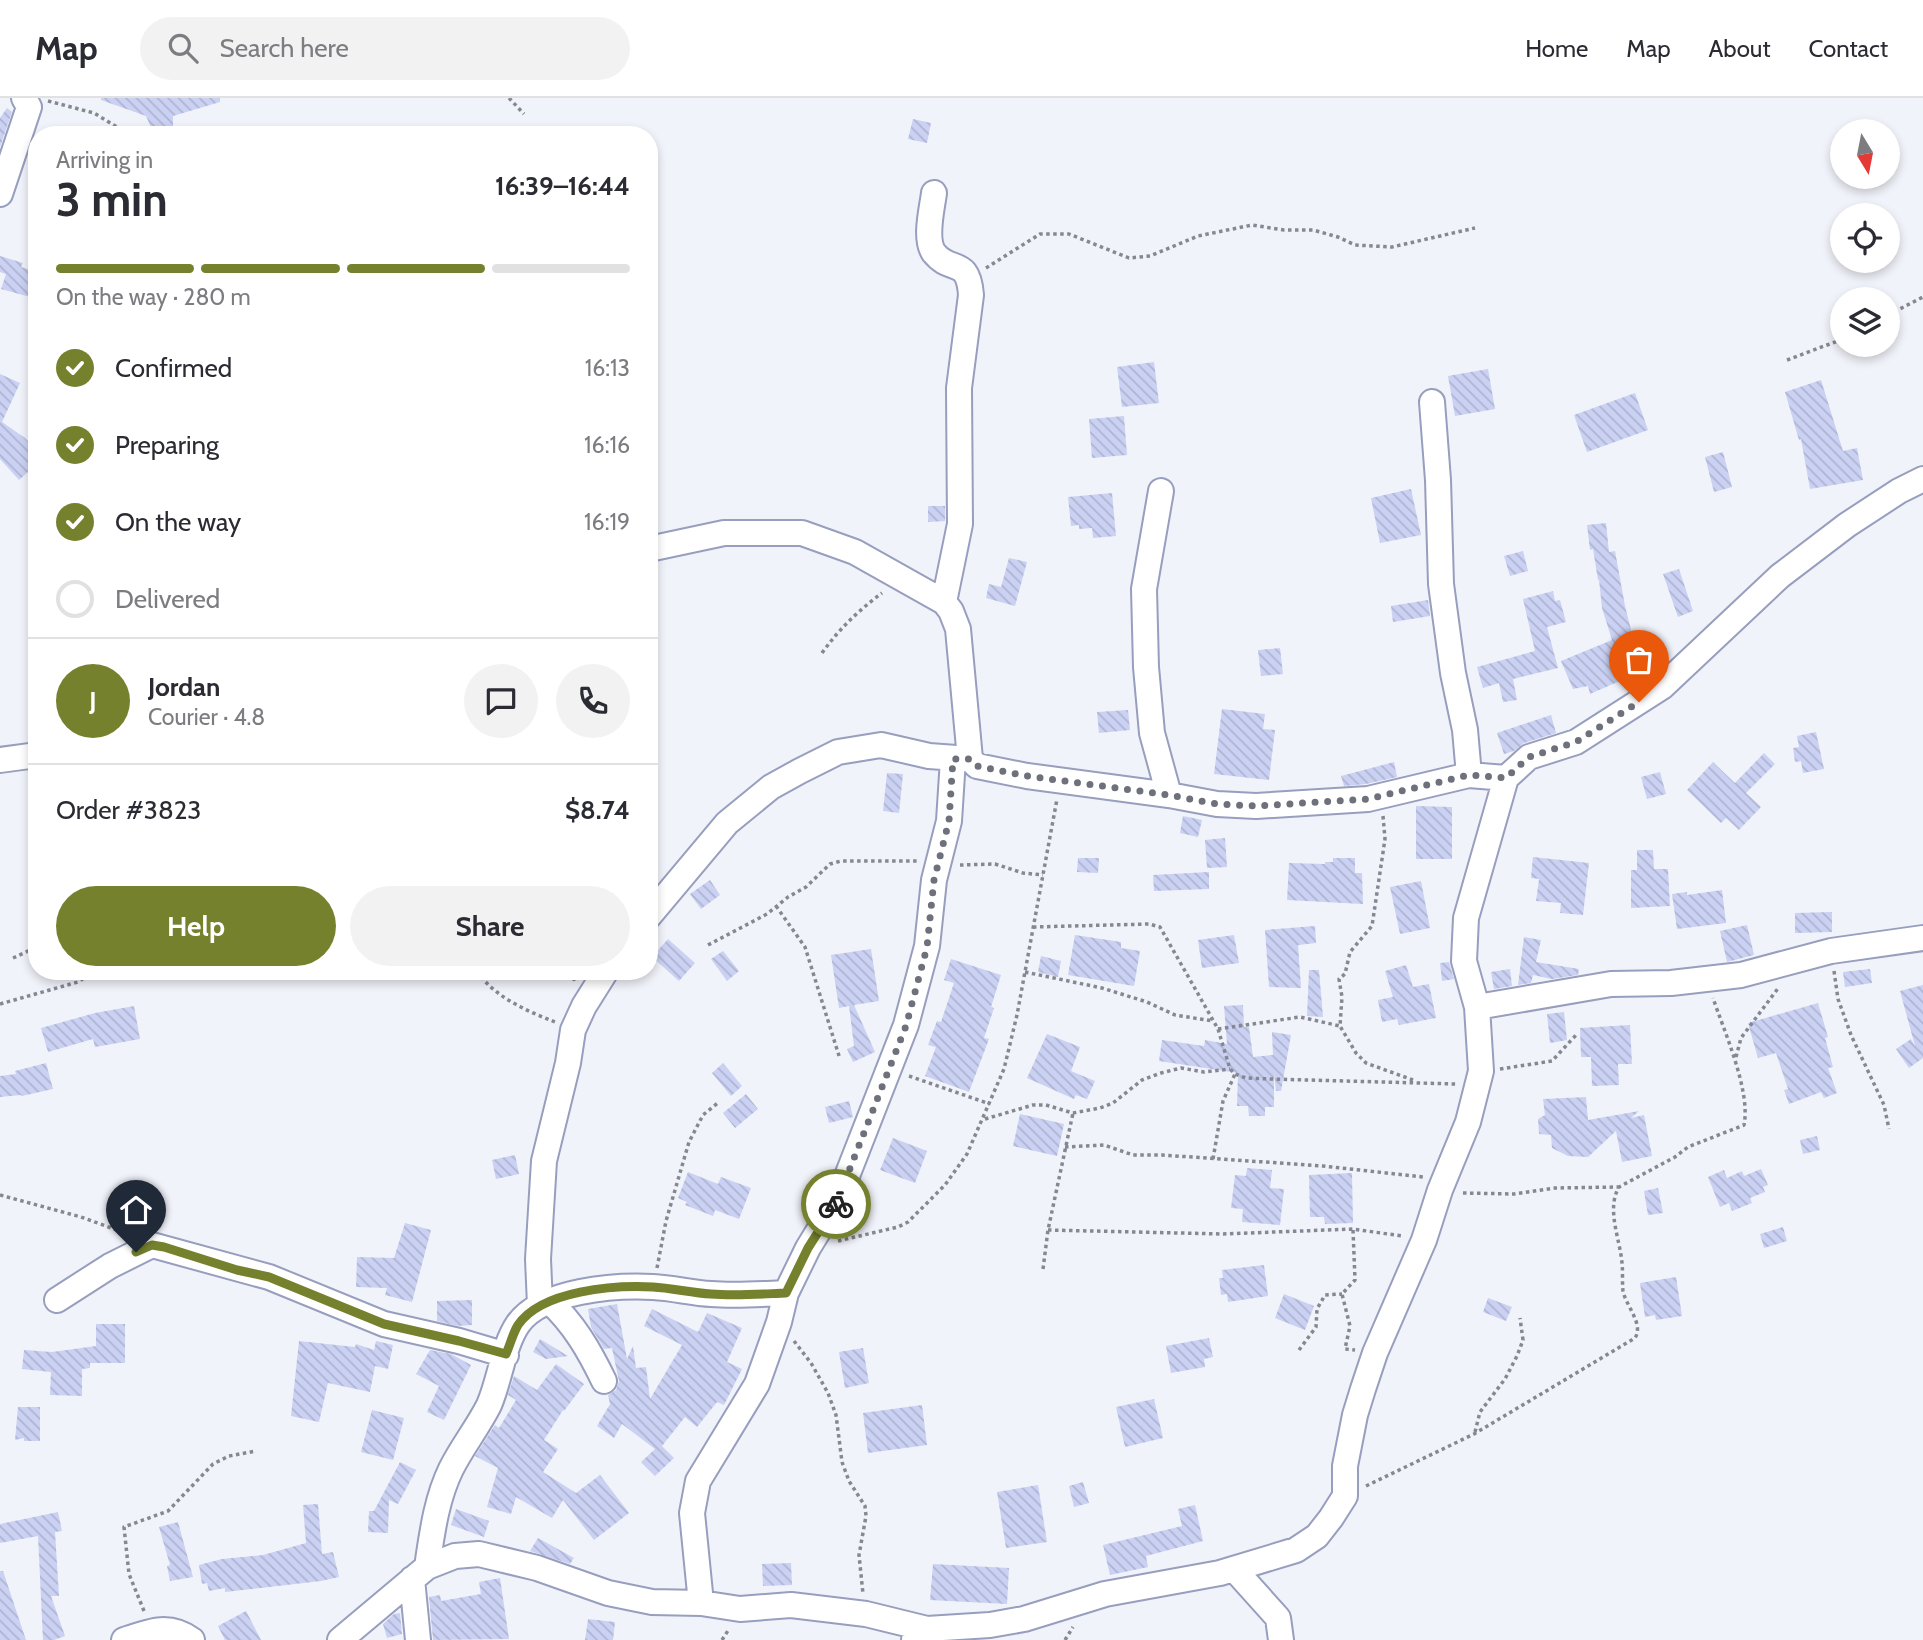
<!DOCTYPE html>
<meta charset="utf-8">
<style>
:root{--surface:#fff;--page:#f2f2f3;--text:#2b2b33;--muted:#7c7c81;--line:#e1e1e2;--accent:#75812d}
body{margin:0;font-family:Cabin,sans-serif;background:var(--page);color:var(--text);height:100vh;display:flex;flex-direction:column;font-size:26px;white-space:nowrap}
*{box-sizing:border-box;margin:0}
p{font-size:23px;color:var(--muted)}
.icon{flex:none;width:38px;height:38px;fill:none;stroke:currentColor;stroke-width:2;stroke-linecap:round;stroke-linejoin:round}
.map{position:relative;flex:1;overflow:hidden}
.panel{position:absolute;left:28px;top:28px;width:630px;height:854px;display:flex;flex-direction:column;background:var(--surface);border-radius:28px;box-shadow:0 4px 10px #0003}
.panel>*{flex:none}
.needle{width:46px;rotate:170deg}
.controls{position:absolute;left:1830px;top:21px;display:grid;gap:14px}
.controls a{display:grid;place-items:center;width:70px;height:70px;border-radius:50%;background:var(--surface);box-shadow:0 4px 10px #0003;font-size:35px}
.pin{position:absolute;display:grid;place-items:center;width:60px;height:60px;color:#fff;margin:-72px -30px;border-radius:50% 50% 50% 0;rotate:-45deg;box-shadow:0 0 7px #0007}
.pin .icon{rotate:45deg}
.courier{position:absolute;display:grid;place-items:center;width:70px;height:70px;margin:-35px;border:5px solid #75812d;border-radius:50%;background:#fff;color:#222;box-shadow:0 2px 9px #0007}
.overview em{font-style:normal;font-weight:700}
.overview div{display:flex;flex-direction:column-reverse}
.overview{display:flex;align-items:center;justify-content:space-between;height:119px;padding:0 28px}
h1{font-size:46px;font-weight:700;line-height:52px}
.bar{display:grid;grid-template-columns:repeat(4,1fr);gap:10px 7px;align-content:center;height:84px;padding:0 28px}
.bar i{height:9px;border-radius:5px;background:var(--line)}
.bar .active{background:var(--accent)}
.bar p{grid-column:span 4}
.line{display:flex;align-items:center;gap:18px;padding:0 28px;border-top:2px solid var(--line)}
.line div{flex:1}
.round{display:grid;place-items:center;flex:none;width:74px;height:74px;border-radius:37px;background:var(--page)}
ol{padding:0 28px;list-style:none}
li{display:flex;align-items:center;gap:21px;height:77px}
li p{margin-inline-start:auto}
li .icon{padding:7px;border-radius:50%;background:var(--accent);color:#fff;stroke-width:4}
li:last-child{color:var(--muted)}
li i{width:38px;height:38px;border:4px solid var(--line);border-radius:50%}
.cta{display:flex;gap:14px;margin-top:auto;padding:14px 28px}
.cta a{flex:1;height:80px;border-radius:42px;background:var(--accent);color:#fff;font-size:28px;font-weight:700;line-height:80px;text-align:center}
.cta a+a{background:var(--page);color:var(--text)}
header{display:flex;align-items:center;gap:42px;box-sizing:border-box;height:98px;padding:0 35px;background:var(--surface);border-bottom:2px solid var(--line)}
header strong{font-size:33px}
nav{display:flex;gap:38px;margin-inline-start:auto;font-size:24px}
.search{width:490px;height:63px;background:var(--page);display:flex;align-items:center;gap:18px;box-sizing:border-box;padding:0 24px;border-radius:38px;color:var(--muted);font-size:26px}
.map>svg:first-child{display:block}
.building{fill:url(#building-back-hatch)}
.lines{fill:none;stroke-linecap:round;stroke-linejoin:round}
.minor-casing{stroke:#979ebe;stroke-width:28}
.path{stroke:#858892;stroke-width:3.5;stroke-dasharray:3.5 3.5;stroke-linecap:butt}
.minor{stroke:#fff;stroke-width:24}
.done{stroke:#6e707b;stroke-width:7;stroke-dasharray:0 12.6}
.route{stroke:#75812d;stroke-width:9}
</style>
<header>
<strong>Map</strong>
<div class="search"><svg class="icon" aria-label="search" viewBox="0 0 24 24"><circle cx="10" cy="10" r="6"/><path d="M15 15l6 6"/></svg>Search here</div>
<nav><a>Home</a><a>Map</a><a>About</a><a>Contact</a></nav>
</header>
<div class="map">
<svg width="1923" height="1542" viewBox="0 0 1923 1542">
<defs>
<pattern id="building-back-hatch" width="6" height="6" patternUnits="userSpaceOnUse" patternTransform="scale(1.75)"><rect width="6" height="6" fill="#cad1f3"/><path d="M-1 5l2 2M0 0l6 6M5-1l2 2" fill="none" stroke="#aeb4d1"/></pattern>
</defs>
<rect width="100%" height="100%" fill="#f1f3fa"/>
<!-- building -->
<path class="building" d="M101,0H220V4L173,18V32L169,37H158L153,34L146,18L101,2Z
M7,10L12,14L0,49V20Z
M913,21L931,25L927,45L908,41Z
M0,158L23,165L21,169L37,174L30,199L1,191L6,176L0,174Z
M1154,264L1159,305L1122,309L1117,269Z
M1488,271L1495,311L1455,318L1448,278Z
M0,276L20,285L2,324L25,340L37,352V366L19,382L0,361Z
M1821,282L1843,353L1857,350L1863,382L1810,391L1801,341L1799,342L1785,294Z
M1635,295L1648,332L1587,354L1574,317Z
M1124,318L1127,357L1092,360L1089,321Z
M1723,354L1732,389L1714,394L1705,359Z
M1411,391L1421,437L1380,445L1371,400Z
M1112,395L1116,438L1093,440L1092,430L1079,431V427L1071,428L1068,399Z
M928,408H945V423L928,424Z
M1606,425L1609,454L1615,453L1625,508L1644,583L1625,591L1622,582L1590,596L1588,588L1573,591L1561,563L1612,542L1602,510L1599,482H1598L1593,451L1590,452L1587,427Z
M1523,453L1528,473L1510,478L1504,458Z
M1009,460L1027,464L1015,508L986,500L989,486L1001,489Z
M1679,471L1693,513L1678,519L1663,476Z
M1553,493L1555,503L1560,502L1566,524L1547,529L1558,570L1513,581L1517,602L1503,604L1499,585L1483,590L1477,569L1535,553L1523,501Z
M1428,502L1430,518L1393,524L1391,508Z
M1280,550L1283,576L1261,578L1258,552Z
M1222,611L1265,616L1263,631L1275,632L1269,682L1214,676Z
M1128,612L1130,632L1099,635L1097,614Z
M1551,617L1556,635L1524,645L1514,653L1504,656L1497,635Z
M1816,634L1824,671L1803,675L1801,663L1795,664L1793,650L1799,649L1797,638Z
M1764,655L1775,666L1746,695L1761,709L1739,732L1726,720L1721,725L1687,692L1713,664L1735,685Z
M1394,664L1397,679L1366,686L1344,688L1341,678Z
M1660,674L1666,696L1647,701L1641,679Z
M887,675L903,676L899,715L883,713Z
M1416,708L1452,709V761H1416Z
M1183,718L1202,722L1198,739L1180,735Z
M1225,740L1227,769L1207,770L1205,742Z
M1637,752H1653L1654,771H1668L1670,808L1631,810V772H1637Z
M1533,759L1589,765L1583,817L1560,815L1561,805L1536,803L1539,781L1531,780Z
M1078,760H1099L1098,775L1077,774Z
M1333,760H1355V775H1362L1363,806L1287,802L1289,765L1325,766V764H1333Z
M1209,774V791L1154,793L1153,777Z
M710,782L720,797L701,811L690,796Z
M1421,783L1430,830L1400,836L1390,789Z
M1722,792L1726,825L1677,831L1672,796L1687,794V797Z
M1832,814V834L1795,835V815Z
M1747,827L1754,857L1727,864L1720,833Z
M1315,828L1316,845L1298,847L1301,890L1269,889L1265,832Z
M1075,837L1121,844V850L1140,853L1134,888L1068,877Z
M1234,837L1239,865L1202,870L1198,842Z
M1524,839L1541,842L1536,864L1579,871L1578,877L1552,881L1533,877L1531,885L1518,887Z
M668,841L695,865L679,883L652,859Z
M871,851L879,903L854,907L875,954L853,964L847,951L854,948L849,908L839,910L831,857Z
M723,853L739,873L727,883L711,861Z
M1041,858L1061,863L1058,879L1038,874Z
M951,861L1001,877L991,909L994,910L984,940L989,941L969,994L925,978L936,949L928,947L937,923L941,924L954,885L944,882Z
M1449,864L1454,881L1442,883L1440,865Z
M1406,867L1413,889L1429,886L1436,920L1399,927L1397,921L1382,924L1378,902L1393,899L1385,873Z
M1510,871L1512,888L1494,891L1491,874Z
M1870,871L1872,885L1845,889L1843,874Z
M1309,872H1319L1323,919L1307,918Z
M1923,887V960L1909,970L1896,951L1911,941L1915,948L1900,893Z
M1818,905L1828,939L1825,940L1833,969L1828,970L1837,995L1824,1000L1821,994L1789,1006L1784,992L1788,991L1776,955L1758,960L1748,925Z
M1243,907L1244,929H1249L1253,959L1273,957L1272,934L1291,937L1281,993H1276L1274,975V1009H1265V1018H1249L1248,1008H1237L1238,975L1159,963L1162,942L1204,948L1205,942L1227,946L1224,908Z
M134,908L140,941L95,949L93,941L48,954L41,930L95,915Z
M1564,914L1567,942L1550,945L1547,916Z
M1630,927L1632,966H1618L1619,987L1592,988L1591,959H1581L1580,930Z
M1047,936L1080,949L1071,973L1095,983L1087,1001L1076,997L1074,1001L1027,980Z
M46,965L53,991L22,998L21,997L0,999V978L16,976L15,973Z
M723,965L742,988L731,998L712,975Z
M746,996L758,1011L735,1030L723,1015Z
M1586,999L1588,1022L1639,1013L1631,1020L1644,1017L1652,1058L1622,1064L1616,1033L1588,1059L1568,1058L1552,1050L1551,1037L1539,1036L1538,1021L1545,1017L1543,1001Z
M849,1003L853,1019L829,1025L825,1009Z
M1020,1016L1064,1026L1057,1058L1013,1048Z
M1817,1038L1820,1052L1803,1056L1800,1042Z
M893,1040L927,1053L915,1085L880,1072Z
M515,1057L519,1076L496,1081L492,1062Z
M1247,1070L1272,1072L1270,1090L1284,1091L1280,1127L1242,1124L1243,1111L1231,1110L1235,1077L1246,1078Z
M1761,1071L1768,1087L1763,1089L1765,1094L1750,1100L1752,1105L1732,1113L1729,1105L1720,1109L1708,1079L1724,1072L1727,1080L1742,1073L1744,1078Z
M688,1074L718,1086L721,1079L751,1090L739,1121L715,1112L713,1118L685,1107L687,1104L678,1100Z
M1352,1075L1353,1125L1325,1126L1324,1119H1310L1309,1077Z
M1658,1090L1663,1115L1648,1117L1644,1093Z
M405,1125L431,1132L412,1204L385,1197L387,1190L356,1189L357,1159L394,1160Z
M1783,1129L1787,1143L1764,1150L1760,1136Z
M1264,1167L1268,1198L1228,1204L1227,1196L1221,1197L1219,1180H1223L1222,1172Z
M1676,1179L1682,1218L1656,1222L1655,1217L1645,1219L1640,1185Z
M1284,1196L1314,1208L1305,1232L1275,1220Z
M1488,1200L1512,1209L1506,1223L1483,1214Z
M472,1202V1227L458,1228L437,1223V1203Z
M617,1206L627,1261L633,1248L636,1270L646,1269L650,1301L682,1247L644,1228L652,1211L698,1234L707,1215L742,1230L727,1264L742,1271L724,1307L717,1304L697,1329L685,1319L662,1348L674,1360L655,1378L641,1364L655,1351L622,1326L614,1340L597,1328L610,1306L608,1297L616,1292L619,1283L612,1250L604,1251L591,1229L588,1211Z
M96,1226H125V1265H90V1270L82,1271V1298L50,1297L51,1274L22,1271L24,1252L52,1254L96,1248Z
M1209,1240L1213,1259L1204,1261L1205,1269L1171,1275L1166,1248Z
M540,1241L568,1258L546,1261L533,1254Z
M299,1243L355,1249L356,1246L374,1252L376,1243L393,1247L388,1271L375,1268L370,1294L328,1285L319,1324L291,1318Z
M863,1250L869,1285L845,1290L839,1254Z
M430,1252L451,1256L471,1267L444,1322L427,1314L439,1288L416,1276Z
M556,1266L584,1286L564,1313L563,1312L544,1342L558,1351L543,1374L576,1395L600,1377L629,1415L594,1442L563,1402L552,1420L516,1399L511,1416L487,1409L498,1370L475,1358L495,1327L499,1330L516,1302L508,1297L514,1278L537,1292Z
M1154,1301L1163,1340L1125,1349L1116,1309Z
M922,1307L927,1347L868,1355L863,1315Z
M18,1309H40V1343H24V1340L15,1342Z
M372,1312L404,1320L393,1362L361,1354Z
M400,1364L416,1372L398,1406L389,1402L388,1435L368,1434L369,1413H374Z
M1083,1384L1089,1405L1074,1409L1069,1388Z
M1038,1387L1047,1444L1006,1450L997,1394Z
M318,1406L322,1456L333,1454L339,1479L321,1483L225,1494V1490L209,1493L207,1485L202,1486L199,1467L222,1461L263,1457L306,1445L303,1407Z
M1195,1407L1203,1443L1146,1458L1148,1469L1110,1477L1103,1447L1182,1428L1178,1411Z
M456,1411L489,1423L484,1439L451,1427Z
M58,1414L62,1433L55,1434L59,1498H51L65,1538L54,1542H43L38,1438L0,1445V1426Z
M178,1424L193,1479L170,1483L167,1468L170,1467L159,1429Z
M538,1440L574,1460L570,1466L530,1453Z
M791,1465L792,1487L763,1488L762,1466Z
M933,1466L1009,1470L1007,1506L930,1502Z
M0,1473H3L26,1542H0Z
M500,1480L509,1541L433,1542L429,1499L440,1497L441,1503L481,1496L479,1484Z
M246,1513L261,1542H225L218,1528Z
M400,1515L402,1536L387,1540L383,1526L394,1516Z
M588,1521L615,1524L613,1542H585Z"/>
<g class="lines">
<defs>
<path id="minor" d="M934,95C932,111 924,141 934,155C951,176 968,158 971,197L959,290L960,426L944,504
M0,96L29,9L24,0
M1432,304L1438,382L1441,486L1453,575L1465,632L1469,677
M1161,393L1144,491L1146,569L1152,635L1169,697
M649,451L724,435H802L855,454L944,504L951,513L958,531L970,661L977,668L1027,678L1169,697L1217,706L1256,708L1368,701L1469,677L1506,680
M0,662L37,657
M649,818L727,725L771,689L800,673L838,654L881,647L929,658L970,661
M1477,909L1611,886L1671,885L1741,877L1831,853L1923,840
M57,1202L110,1168L152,1147L269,1179L384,1226L459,1243L506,1257
M549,1203C574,1226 589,1252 604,1283
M540,1207L538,1161L544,1063L568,965L573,932L584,908L606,873
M427,1469C432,1436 436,1402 451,1371C462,1349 478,1329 489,1307C500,1282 503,1248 518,1226C542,1192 615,1187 653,1189C673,1190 692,1195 711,1196C736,1198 762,1196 786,1195
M1234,1471L1278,1520L1281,1542
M412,1481L418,1542
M701,1505L692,1415L698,1383L757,1286L779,1224L786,1195L808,1150L838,1101L906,927L927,848L934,782L949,723L953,661
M124,1542C150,1533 169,1525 192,1542
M340,1542L427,1469L455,1458L479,1456L537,1470L608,1495L652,1504L701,1505L740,1511L791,1507L866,1516L927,1531
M914,1542L927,1531L990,1527L1024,1521L1105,1496L1220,1475L1296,1452L1317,1438L1331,1420L1345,1398V1368L1355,1317L1363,1291L1375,1255L1424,1142L1440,1092L1468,1024L1481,973L1477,909L1464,863L1466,820L1506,680L1529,659L1576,644L1662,589L1780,478L1847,427L1899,393L1923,381"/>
</defs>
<!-- minor casing -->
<use href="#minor" class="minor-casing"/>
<!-- path -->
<path class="path" d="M509,0L524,16
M48,3L94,15L130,37
M986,170L1040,136H1069L1129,160L1150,158L1198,138L1252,127L1284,132H1313L1338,139L1355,147L1392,149L1475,130
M1888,217L1923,199
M1787,262L1843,241
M822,555C839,531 859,512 882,495
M1383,718L1385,741L1372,828L1350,854L1345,876L1339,881L1342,899L1340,928L1356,955L1366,965L1413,982
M960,767L995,766L1023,775L1043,777
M776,808L805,849L840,961
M1033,829L1149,826L1160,829L1218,931L1230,971L1235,976L1246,980L1271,981L1456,986
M708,847L767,816L788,799L806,789L830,766L841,763H918
M13,860L37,849
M477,873C494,899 527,913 555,924
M571,873L575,884
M1834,873L1838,901L1851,937L1884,1007L1889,1031
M1025,874L1102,890L1147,904L1175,917L1213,923
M0,906L78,884L95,873
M1218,931L1300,919L1340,928
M1736,959L1741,940L1779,889
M1500,971L1552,963L1577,936
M909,978L990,1006
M985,1021L1033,1007H1046L1073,1015L1100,1010L1113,1005L1142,982L1161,975L1181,970L1204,974L1230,971
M1065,1049L1104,1047L1133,1057H1162L1323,1068L1423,1079
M1213,1061L1223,1003L1235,976
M1463,1095L1514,1096L1555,1090L1619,1089
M0,1097L81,1119L128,1136
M1048,1132L1223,1136L1353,1131L1402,1138
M1353,1132L1355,1182L1342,1196L1350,1228L1345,1251L1355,1252
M838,1143L898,1129L908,1124L945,1087L967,1056L1004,971L1017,917L1057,701
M657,1170L666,1123L689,1044L703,1017L719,1004
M1043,1171L1048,1132L1073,1015
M794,1243L811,1265L828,1295L836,1317L842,1364L849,1383L865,1408L866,1418L859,1457L863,1496
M1299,1252L1316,1229L1317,1211L1325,1197L1342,1196
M1475,1334L1480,1314L1505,1281L1517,1258L1523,1242L1520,1220
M1366,1388L1474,1336L1635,1240C1644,1226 1626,1208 1623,1193C1622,1184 1623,1174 1622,1165C1620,1141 1606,1111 1619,1089L1675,1059L1688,1049L1744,1027C1751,993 1724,933 1713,900
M144,1513L129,1476L124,1429L168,1413L213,1366L229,1358L256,1353
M722,1542L729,1531
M1065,1542L1073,1529"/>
<!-- minor -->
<use href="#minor" class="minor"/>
</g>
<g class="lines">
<!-- done -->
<path class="done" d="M836,1106L906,928L927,849L934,782L949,723L953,661H970L977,668L1027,678L1169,697L1217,706L1256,708L1368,701L1469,677L1506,680L1529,659L1576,644L1639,604"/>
<!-- route -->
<path class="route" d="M136,1154L152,1147L164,1149L237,1172L269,1179L384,1226L459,1243L506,1256C510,1247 513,1235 518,1227C542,1192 615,1187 653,1189C672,1190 692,1195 711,1196C736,1198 762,1196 786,1195L808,1150L836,1106"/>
</g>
</svg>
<div class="controls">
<a><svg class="needle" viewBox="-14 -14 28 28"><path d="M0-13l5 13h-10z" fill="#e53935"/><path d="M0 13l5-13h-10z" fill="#7c7c81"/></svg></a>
<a><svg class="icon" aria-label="locate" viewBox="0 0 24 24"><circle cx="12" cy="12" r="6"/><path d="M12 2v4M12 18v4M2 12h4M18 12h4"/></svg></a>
<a><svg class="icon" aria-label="layers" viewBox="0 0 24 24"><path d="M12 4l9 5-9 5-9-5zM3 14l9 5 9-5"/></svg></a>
</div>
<div class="pin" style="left:1639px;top:604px;background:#ea580c"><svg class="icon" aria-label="bag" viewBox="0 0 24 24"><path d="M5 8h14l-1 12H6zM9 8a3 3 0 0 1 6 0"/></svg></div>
<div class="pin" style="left:136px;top:1154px;background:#1f2937"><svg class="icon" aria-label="home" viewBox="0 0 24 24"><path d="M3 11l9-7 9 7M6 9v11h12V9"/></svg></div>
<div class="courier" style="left:836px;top:1106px"><svg class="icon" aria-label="bike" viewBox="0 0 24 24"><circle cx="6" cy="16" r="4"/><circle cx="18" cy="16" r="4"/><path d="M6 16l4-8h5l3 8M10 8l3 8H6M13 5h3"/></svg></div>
<section class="panel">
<div class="overview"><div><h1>3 min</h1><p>Arriving in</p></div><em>16:39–16:44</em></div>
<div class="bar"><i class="active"></i><i class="active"></i><i class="active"></i><i></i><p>On the way · 280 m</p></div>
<ol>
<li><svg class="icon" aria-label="check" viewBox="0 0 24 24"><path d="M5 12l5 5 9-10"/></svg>Confirmed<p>16:13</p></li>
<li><svg class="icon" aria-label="check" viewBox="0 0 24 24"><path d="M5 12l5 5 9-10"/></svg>Preparing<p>16:16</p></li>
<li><svg class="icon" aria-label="check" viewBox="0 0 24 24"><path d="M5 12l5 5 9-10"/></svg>On the way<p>16:19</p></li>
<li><i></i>Delivered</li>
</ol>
<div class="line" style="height:126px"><b class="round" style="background:var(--accent);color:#fff">J</b><div><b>Jordan</b><p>Courier · 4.8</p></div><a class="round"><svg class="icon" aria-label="chat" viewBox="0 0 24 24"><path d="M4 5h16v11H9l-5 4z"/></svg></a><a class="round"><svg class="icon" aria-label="phone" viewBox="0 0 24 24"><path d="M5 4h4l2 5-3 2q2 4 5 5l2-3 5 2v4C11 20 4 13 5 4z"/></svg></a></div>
<div class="line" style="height:91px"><div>Order #3823</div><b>$8.74</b></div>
<div class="cta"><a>Help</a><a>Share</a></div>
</section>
</div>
